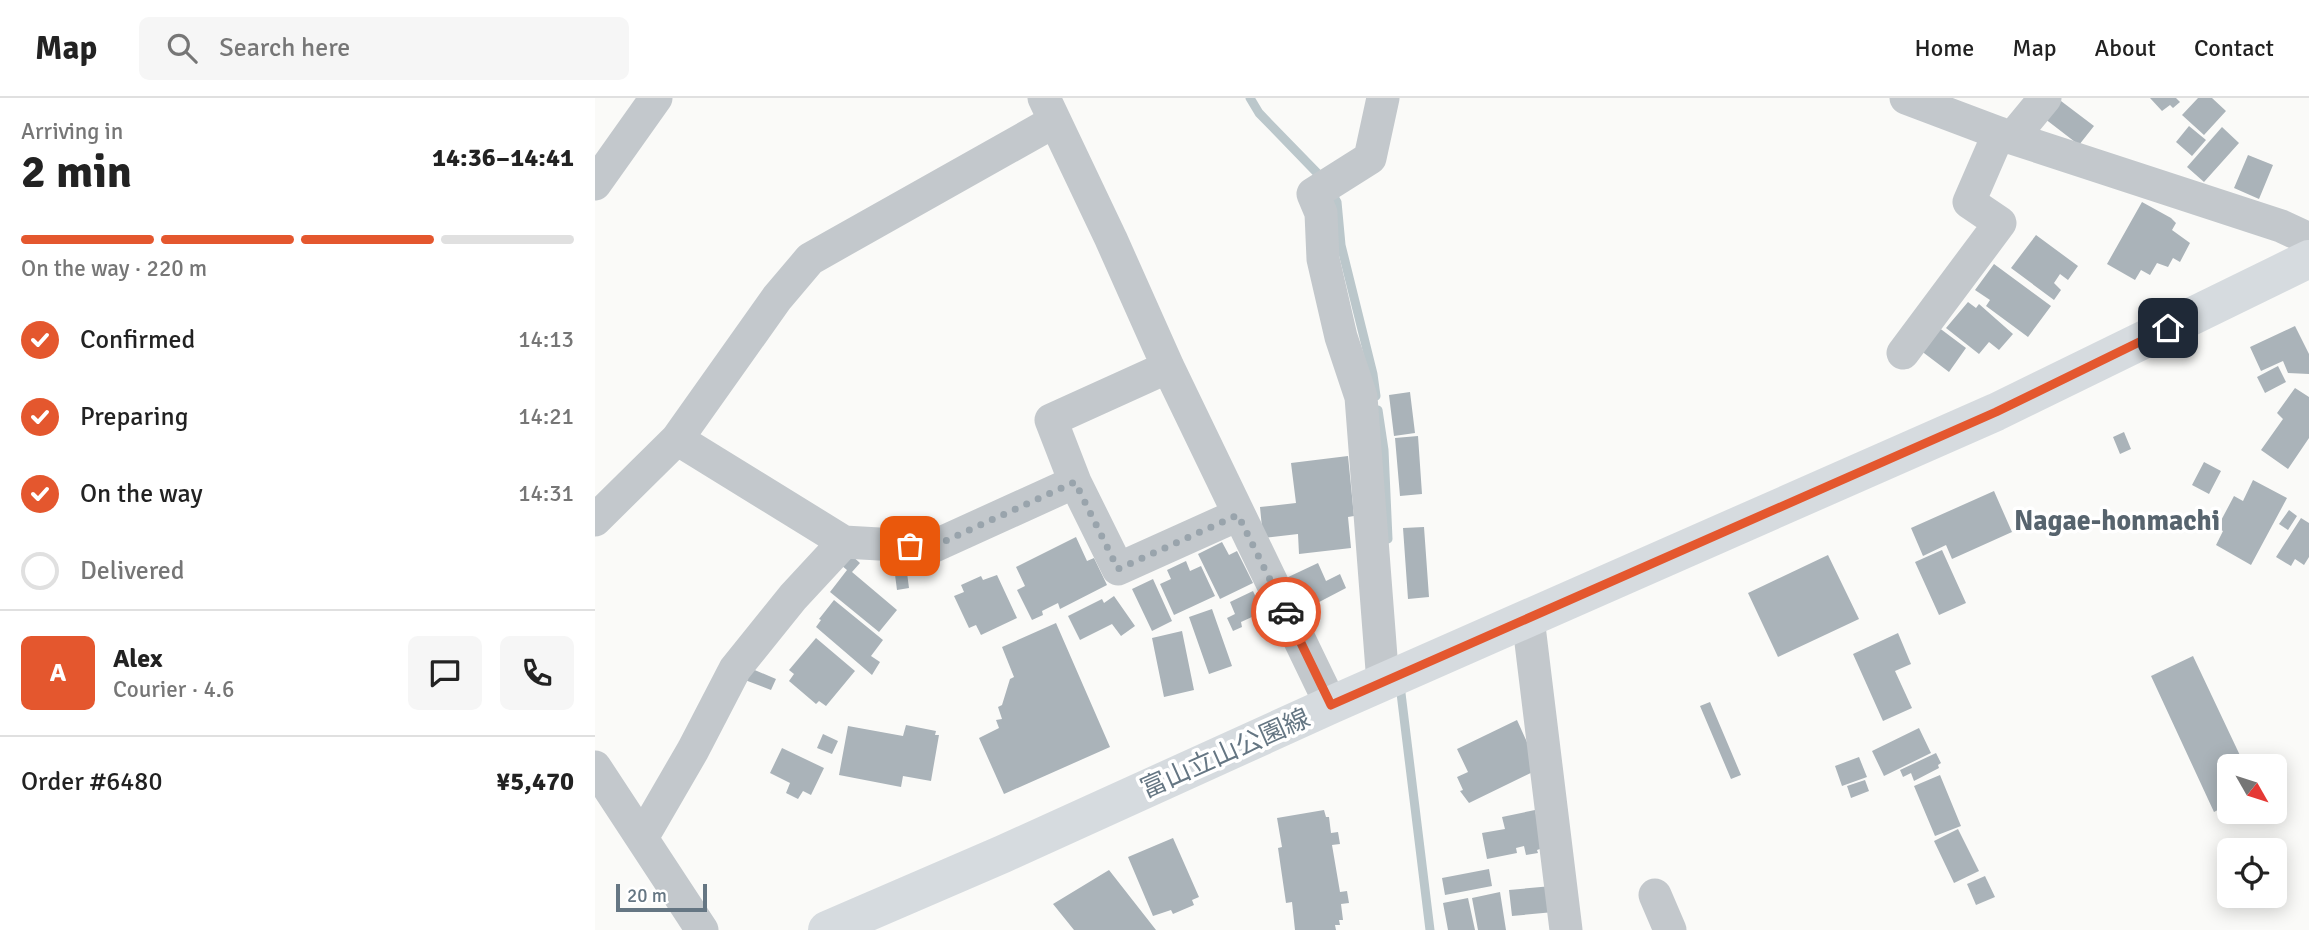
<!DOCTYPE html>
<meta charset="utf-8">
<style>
:root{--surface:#fff;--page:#f6f6f6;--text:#222;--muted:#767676;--line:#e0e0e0;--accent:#e4572e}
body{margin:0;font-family:Signika,"Noto Sans JP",sans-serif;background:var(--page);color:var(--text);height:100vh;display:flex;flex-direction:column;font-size:26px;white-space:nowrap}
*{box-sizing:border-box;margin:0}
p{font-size:23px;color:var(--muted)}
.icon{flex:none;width:38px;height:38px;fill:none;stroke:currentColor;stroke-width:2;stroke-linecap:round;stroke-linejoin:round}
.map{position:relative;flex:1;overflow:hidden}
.details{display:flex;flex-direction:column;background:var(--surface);width:595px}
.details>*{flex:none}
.needle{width:46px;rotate:129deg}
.fabs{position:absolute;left:1622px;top:656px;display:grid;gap:14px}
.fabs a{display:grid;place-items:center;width:70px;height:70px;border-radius:10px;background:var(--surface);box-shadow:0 4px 18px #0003;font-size:35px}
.scale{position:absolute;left:21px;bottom:18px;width:91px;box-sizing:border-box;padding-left:7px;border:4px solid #657683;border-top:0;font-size:19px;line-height:24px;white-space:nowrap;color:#657683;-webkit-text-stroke:5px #fff;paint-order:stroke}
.pin{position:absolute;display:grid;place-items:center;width:60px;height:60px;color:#fff;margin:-30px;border-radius:14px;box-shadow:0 4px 10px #0006}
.courier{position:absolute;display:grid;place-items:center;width:70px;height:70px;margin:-35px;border:5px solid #e4572e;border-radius:50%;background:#fff;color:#222;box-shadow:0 2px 9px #0007}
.overview em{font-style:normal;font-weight:700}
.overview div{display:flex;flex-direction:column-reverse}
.overview{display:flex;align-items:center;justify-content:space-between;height:119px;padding:0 21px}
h1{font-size:46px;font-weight:700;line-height:52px}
.bar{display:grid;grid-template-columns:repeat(4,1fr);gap:10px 7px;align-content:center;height:84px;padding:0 21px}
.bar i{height:9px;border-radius:5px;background:var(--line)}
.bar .current{background:var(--accent)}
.bar p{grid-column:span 4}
.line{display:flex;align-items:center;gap:18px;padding:0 21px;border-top:2px solid var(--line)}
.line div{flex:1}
.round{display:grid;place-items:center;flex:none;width:74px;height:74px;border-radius:10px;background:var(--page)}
ol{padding:0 21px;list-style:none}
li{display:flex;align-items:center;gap:21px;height:77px}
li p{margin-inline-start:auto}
li .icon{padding:7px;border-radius:50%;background:var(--accent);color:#fff;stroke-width:4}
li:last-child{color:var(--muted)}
li i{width:38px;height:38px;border:4px solid var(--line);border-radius:50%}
header{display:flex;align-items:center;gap:42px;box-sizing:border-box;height:98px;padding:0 35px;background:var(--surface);border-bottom:2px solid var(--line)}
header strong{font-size:33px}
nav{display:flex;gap:38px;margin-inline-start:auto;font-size:24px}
.search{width:490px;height:63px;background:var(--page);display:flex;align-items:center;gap:18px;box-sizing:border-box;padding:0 24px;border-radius:10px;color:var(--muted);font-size:26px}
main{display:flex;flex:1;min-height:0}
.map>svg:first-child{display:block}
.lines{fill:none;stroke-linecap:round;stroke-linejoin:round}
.stream{stroke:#bbc7cb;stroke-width:9}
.building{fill:#aab3b9}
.minor{stroke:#c3c8cc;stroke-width:33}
.major{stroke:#d6dbdf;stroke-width:38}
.done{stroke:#99a4ac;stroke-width:7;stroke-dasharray:0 12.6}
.route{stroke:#e4572e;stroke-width:9}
.labels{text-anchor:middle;stroke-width:7;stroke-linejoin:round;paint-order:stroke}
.street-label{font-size:26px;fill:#657683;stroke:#fff}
.neighbourhood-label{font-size:28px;font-weight:bold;fill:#57646e;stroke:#fff}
</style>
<header>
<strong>Map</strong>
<div class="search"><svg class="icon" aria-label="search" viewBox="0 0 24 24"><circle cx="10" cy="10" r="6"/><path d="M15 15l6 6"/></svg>Search here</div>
<nav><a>Home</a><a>Map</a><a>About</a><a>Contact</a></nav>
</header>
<main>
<section class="details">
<div class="overview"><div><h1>2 min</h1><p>Arriving in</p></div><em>14:36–14:41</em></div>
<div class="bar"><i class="current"></i><i class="current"></i><i class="current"></i><i></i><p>On the way · 220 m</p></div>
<ol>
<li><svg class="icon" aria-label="check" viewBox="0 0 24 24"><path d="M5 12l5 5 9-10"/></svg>Confirmed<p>14:13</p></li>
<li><svg class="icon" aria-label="check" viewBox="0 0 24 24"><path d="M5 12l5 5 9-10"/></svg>Preparing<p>14:21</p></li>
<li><svg class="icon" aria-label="check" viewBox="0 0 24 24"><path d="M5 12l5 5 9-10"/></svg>On the way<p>14:31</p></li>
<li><i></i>Delivered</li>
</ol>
<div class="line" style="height:126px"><b class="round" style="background:var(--accent);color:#fff">A</b><div><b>Alex</b><p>Courier · 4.6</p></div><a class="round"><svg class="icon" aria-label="chat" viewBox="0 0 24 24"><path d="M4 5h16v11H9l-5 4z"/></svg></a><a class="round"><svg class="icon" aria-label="phone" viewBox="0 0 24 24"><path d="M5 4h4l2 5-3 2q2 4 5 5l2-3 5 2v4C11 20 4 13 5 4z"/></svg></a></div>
<div class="line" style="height:91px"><div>Order #6480</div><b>¥5,470</b></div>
</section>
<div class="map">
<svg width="1714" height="832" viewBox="0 0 1714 832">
<rect width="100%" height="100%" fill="#fafaf8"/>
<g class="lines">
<!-- stream -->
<path class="stream" d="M655,0L664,15L729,82
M736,94L742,104L746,147L778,276L781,298
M783,312L789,352L793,441
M805,587L835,832"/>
</g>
<!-- building -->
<path class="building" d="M1462,0L1499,28L1484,47L1445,17Z
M1555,0H1581L1585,4L1578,10L1575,7L1567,13Z
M1603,0H1617L1631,13L1609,37L1587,17Z
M1594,28L1611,42L1597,58L1581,44Z
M1627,29L1644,45L1609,84L1592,69Z
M1653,57L1678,67L1664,101L1639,90Z
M1547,104L1576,120L1581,125L1577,132L1595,145L1585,164L1578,160L1573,169L1562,165L1555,177L1546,172L1540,182L1512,166Z
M1441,137L1483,168L1473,182L1465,176L1459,185L1466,192L1459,202L1416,170Z
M1399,166L1456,208L1433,239L1391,208L1395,202L1380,192Z
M1373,204L1381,210L1384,206L1418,236L1404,252L1394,244L1384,256L1351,230Z
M1700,228L1714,256V276L1693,275L1688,263L1666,273L1655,249Z
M1343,229L1371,250L1354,274L1325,252Z
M1683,268L1691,284L1670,295L1662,279Z
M1700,290L1714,299V340L1693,371L1666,352L1688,321L1682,315Z
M815,294L820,335L799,338L794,297Z
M1529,334L1536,351L1525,356L1518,339Z
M823,338L827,396L805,398L800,340Z
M753,358L759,418L753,419L756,450L704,456L703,436L668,440L665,409L701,405L696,365Z
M1609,364L1626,373L1614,396L1597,387Z
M1658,382L1692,400L1656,467L1621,447L1628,433L1622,430L1639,398L1648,403Z
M1399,393L1417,434L1357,461L1351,447L1328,458L1316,430Z
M1694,412L1702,418L1693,432L1684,426Z
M1706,420L1714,425V459L1709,467L1700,461L1696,468L1681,459Z
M829,429L834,499L813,501L808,430Z
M481,439L492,463L499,460L512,487L465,511L463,505L447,513L448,517L437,522L422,492L430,488L421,469Z
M627,444L634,457L642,453L658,485L625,501L603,456Z
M1347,452L1371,505L1344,517L1320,464Z
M255,456L265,465L257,474L302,512L284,534L235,494L252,472L246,467Z
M1233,457L1264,521L1183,559L1153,495Z
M591,463L595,473L606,468L620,498L579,517L565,486L576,481L572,472Z
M723,465L731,483L745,476L751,490L705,514L689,481Z
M311,467L314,490L302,492L299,469Z
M402,477L422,520L386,537L381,527L374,530L359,498L369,494L366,487L386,478L388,482Z
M558,481L577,523L557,533L537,491Z
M658,493L668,514L646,524L647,529L638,533L632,520L640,516L635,504Z
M519,498L540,528L526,538L517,526L485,542L473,518L507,501L509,505Z
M239,502L288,542L276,558L285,564L277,577L221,529L226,522L224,521Z
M617,511L637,568L614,576L594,519Z
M461,525L515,649L409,696L384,640L404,630L401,622L407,621L403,609L407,607L415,581L419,579L407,549Z
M587,533L599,592L569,599L557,540Z
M1303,535L1316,566L1300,573L1317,610L1288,623L1258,556Z
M221,540L260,573L231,608L224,603L221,606L194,583L199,576L194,572Z
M1598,558L1650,668H1634V706L1619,714L1556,578Z
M155,570L181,581L176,592L150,582Z
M1115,604L1146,677L1136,681L1105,608Z
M922,622L944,671L874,705L865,693L868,692L862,679L873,674L862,651Z
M311,627L341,633L340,637H344L336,683L308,678L306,689L244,677L253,628L308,638Z
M1324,630L1336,655L1289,678L1277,653Z
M228,636L243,643L237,656L222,650Z
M187,650L229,670L216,697L208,693L203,701L191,695L195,685L175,675Z
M1341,655L1346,665L1343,667L1344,670L1319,683L1316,675L1308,679L1305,672Z
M1264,659L1272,679L1247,688L1240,668Z
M1345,677L1366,728L1340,738L1319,688Z
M1270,682L1274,693L1256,700L1252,688Z
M729,712L731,719H734L736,735L743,734L745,746L737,747L745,794L752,793L754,805L746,806L748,822H744L745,827H740L741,832H700L697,804L691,805L683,750L687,749L682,720Z
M940,712L948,750L942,752L943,755L931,757L929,748L921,750L922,755L892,761L887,735L910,731L907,719Z
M1363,731L1384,773L1359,785L1339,743Z
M578,740L604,799L597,802L599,807L578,816L576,812L558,818L533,759Z
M894,771L897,788L850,797L847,780Z
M514,772L561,832H479L458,806Z
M1390,778L1400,799L1381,807L1372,786Z
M957,788L959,814L917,818L914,792Z
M905,794L911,832H883L877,800Z
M873,800L880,832H853L848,805Z"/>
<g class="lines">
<!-- minor -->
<path class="minor" d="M449,0L516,141L573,269L736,607
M1311,0L1417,40L1686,128L1714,141
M1417,40L1450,0
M0,86L61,0
M1308,255L1405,125L1374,104L1404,35
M82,341L249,444L337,449L480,384L523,471L643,417
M480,384L456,322L573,269
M0,422L82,341L182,200L215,161L460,23
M933,520L971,832
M788,585L766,299L746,239L728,161L726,115L718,96L775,60L788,0
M0,669L107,832
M47,740L98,652L140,571L198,499L249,444
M1060,797L1075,832"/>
<!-- major -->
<path class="major" d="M232,832L408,756L736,607L1401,314L1714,161"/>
</g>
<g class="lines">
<!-- done -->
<path class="done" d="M315,448L337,449L480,384L523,471L643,417L691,514"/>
<!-- route -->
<path class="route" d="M691,514L736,607L1401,314L1573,230"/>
</g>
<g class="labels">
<!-- street labels -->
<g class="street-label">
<text transform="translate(630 655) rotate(-24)" y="9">富山立山公園線</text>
</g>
<!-- neighbourhood labels -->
<g class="neighbourhood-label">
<text x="1522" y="432">Nagae-honmachi</text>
</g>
</g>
</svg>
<div class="fabs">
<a><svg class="needle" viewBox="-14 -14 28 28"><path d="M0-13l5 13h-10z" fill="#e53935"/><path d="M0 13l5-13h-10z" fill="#767676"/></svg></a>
<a><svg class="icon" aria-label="locate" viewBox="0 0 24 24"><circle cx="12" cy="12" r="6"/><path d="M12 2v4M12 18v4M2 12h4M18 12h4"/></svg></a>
</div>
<div class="scale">20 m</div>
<div class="pin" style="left:315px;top:448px;background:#ea580c"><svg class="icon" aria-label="bag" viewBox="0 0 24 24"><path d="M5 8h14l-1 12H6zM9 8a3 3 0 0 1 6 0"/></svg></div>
<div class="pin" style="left:1573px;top:230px;background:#1f2937"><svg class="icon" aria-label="home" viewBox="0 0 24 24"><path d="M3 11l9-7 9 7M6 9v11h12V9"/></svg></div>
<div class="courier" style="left:691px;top:514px"><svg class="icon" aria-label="car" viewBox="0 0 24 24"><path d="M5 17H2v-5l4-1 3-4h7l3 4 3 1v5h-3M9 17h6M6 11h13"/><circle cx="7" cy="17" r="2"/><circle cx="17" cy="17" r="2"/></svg></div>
</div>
</main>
